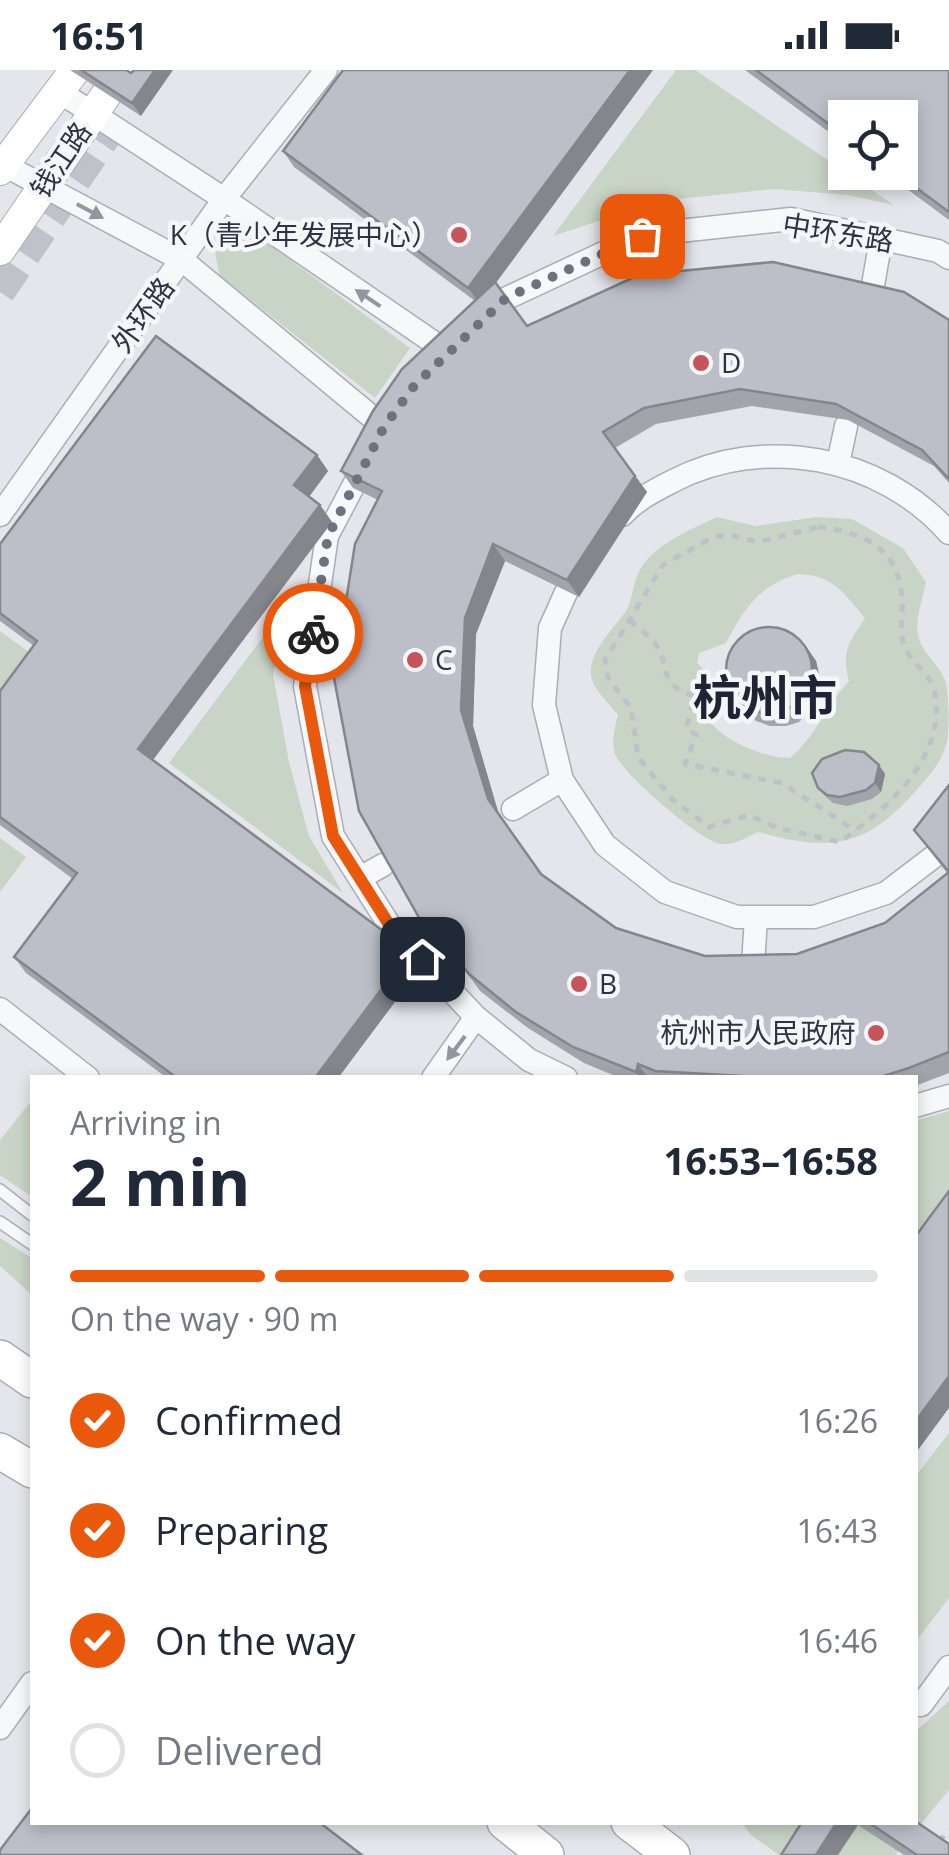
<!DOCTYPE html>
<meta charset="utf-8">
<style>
:root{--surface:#fff;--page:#f6f6f7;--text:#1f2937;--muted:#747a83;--line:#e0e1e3;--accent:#ea580c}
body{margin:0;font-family:"Open Sans","Noto Sans SC",sans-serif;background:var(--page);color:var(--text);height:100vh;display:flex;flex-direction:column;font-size:38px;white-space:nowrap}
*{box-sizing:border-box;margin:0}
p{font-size:32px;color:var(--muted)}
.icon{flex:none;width:55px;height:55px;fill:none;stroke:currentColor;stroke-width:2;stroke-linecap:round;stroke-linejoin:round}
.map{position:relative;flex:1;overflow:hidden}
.side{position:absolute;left:30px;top:1005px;width:888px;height:750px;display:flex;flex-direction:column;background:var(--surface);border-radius:0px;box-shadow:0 5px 15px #0003}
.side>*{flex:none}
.fabs{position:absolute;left:828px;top:30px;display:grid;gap:20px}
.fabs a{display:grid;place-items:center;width:90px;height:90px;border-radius:0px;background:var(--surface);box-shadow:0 5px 15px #0003;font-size:50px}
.pin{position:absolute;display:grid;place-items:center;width:85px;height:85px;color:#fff;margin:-42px;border-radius:20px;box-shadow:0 5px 15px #0006}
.courier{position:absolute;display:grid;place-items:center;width:100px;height:100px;margin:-50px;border:8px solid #ea580c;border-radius:50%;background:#fff;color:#222;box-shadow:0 2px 12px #0007}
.headline em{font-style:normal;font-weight:700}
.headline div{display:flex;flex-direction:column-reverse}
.headline{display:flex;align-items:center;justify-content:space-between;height:170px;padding:0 40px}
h1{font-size:65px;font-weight:700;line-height:75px}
.bar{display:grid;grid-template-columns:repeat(4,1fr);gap:15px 10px;align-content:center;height:120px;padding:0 40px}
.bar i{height:12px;border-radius:8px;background:var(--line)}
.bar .on{background:var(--accent)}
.bar p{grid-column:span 4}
ol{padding:0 40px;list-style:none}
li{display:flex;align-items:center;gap:30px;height:110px}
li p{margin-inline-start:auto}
li .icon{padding:10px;border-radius:50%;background:var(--accent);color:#fff;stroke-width:4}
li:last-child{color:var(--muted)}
li i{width:55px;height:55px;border:5px solid var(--line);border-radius:50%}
.status{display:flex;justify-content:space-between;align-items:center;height:70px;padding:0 50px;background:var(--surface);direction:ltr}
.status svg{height:28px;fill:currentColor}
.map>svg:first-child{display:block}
.green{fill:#c8d4c6;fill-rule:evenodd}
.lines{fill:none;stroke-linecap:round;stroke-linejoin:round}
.secondary-tunnel{stroke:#c0c2c9;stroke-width:30;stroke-dasharray:30 15;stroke-linecap:butt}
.service-casing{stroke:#aaadb5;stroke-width:14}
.minor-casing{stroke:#aaadb5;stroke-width:25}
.secondary-casing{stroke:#aaadb5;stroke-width:32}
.primary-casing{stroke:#a5aab6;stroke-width:38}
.path{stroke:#bec1c7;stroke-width:5;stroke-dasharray:8 8;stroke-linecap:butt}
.service{stroke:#f7f8fa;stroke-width:11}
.minor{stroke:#f7f8fa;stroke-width:22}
.secondary{stroke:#fff;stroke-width:30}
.primary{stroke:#fff;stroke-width:35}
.wall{fill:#a2a4ac}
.shaded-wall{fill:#84868c}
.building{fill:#bcbfc8;stroke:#84868c;stroke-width:2.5}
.oneway{fill:#92969e}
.done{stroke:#6d727e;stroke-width:10;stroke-dasharray:0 18}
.route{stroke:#ea580c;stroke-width:12}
.poi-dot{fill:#c5555a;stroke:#f4f6f8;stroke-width:4}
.labels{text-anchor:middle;stroke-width:9;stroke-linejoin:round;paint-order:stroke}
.street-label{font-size:28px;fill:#2d3343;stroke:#f4f6f8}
.poi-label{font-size:28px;fill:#2d3343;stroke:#f4f6f8;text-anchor:start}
.town-label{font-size:48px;font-weight:bold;fill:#1f2434;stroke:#f4f6f8}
</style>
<div class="status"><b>16:51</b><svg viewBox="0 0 49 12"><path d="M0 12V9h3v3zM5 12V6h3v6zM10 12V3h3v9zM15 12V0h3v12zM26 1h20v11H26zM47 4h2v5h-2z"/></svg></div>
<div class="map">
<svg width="949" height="1785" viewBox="0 0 949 1785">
<rect width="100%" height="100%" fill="#e5e6eb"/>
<!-- green -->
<path class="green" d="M676,0H695L894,135L848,125L773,119L659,131L553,166Z
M251,161L410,278L375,328L220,206L215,184L227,165Z
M717,447L755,456L817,447L852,449L903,478L926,512C923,528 915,549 918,564C921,583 939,594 945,610C949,623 949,650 948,664C946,686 934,700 920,716C868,777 833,783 758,762C745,768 735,775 721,774C701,772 621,702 615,684C611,671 615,657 618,645C611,636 600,625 594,615C581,588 613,560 626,541C633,531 632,512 641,498C655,474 692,459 717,447ZM798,504C834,505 843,523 865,548C849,573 841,581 849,611C826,636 816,666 790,688C766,688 721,671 709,649C704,641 709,632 712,624L704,619C709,606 707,601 697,593L699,583L726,573C745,538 758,516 798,504Z
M289,532L273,604L289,692L309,766L343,823L169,693Z
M0,561L33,585L0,631Z
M0,768L26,787L0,822Z
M32,1030V1127L0,1105V1070Z
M949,1041V1143L915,1188V1051Z
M0,1168L32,1188V1225L0,1196Z
M949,1363V1528L917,1570L915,1407Z
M949,1631V1720L895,1785H779L751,1765L742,1753L915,1752V1662Z"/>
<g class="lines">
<!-- secondary-tunnel -->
<path class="secondary-tunnel" d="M0,222L151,0"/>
<defs>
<path id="service" d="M0,1120L32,1145
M0,1152L32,1174"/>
<path id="minor" d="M60,22L224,129L449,283
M4,95L182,190L384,357
M872,221L881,169
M486,248L507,228L642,165L791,149L938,181L949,188
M367,390L327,466L305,616L333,766L390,856L476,947L529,990L566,1008
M838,394L846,356
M0,445L224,129L326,0
M622,445C637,429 654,421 673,411C764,364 881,386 949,463
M578,496L550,558L544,635L562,710L605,775L665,822L737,847H814L886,823L949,775
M513,739L562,710
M360,808L383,795
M753,896L756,847
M0,939L88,1008
M433,1008L476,947
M915,1036L949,1026
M915,1631L921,1635L949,1597
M0,1658L32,1613"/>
<path id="secondary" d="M0,100L75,0
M0,180L123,0"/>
<path id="primary" d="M0,1288L32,1310
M0,1381L32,1400
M505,1752L546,1785
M629,1752L672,1785"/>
</defs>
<!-- service casing -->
<use href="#service" class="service-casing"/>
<!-- minor casing -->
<use href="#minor" class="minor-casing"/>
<!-- secondary casing -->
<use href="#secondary" class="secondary-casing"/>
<!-- primary casing -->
<use href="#primary" class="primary-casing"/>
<!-- path -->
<path class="path" d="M818,457C864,462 899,478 902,529C903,541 900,555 902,567C905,591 928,599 934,619C949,687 888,737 840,772L778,758L749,745L709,757L673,730L638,687L631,638L608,608L605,590L663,495L715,466H734L758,472Z
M630,550C637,557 647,564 654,572C672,595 655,615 695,626L686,658L696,665L685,694L782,713L856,761
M939,1772L949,1759"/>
<!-- service -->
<use href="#service" class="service"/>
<!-- minor -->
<use href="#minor" class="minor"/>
<!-- secondary -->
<use href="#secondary" class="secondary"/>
<!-- primary -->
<use href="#primary" class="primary"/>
</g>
<!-- wall -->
<path class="wall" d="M70,0H126L141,46Z
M343,0H653L496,213L527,256L949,250V413L934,396L848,350L752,336L656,354L615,378L647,422L579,527L505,491L476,564L473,656L499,745L541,804L616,858L705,886L797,884L885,853L947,803L914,760L949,715V1003L915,1016V1008H620L584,993L528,958L480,921L464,899L438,876L426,860L378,430L353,418L341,401L475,231L294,97L283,81Z
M745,0H949V150L884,102H900L845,48V74Z
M317,385L328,401L309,427L320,435L332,452L153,690L410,881L421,897L338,1008H167L26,903L14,887L73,809L0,755V621L34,576L0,551V474Z
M807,578L816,591L822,618L818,632L799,652L786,656H770L756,651L727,616Z
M879,695L885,704L881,722L872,729L847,736L833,733L825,726L818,718Z
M802,1752H915L949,1785H904L858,1755Z"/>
<!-- shaded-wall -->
<path class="shaded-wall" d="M155,0H173L141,46L132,33Z
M630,0H653L480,234L468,218Z
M317,385L328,401L305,432L294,415Z
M635,406L647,422L579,527L567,510Z
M320,435L332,452L149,695L138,679Z
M493,474L505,491L476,564L473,656L499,745L488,729L461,640L465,548Z
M807,578L816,591L822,618L818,632L809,619Z
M879,695L885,704L881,722L875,713Z
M410,881L421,897L338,1008H315Z
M638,994L648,1008H640L636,1002Z
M949,1306V1338L915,1384V1352Z
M837,1752H856L858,1755L838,1785H816Z"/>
<!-- building -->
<path class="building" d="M81,0H126L131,3L134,0H155L132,33Z
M343,0H630L468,218L283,81Z
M756,0H949V142L895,102H900V48H845V66Z
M773,192L904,222L949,250V409L922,380L836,334L740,319L644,338L603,362L635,406L567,510L493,474L465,548L461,640L488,729L541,804L616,858L705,886L797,884L885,853L949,802L914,760L949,715V982L909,998L877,1008H777L655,1001L638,994L636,1002L573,977L516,942L469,904L452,883L426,860L359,741L334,608L355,474L382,421L341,401L373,341L402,299L495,212L527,256L639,205Z
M156,266L317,385L294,415L320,435L138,679L410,881L315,1008H177L14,887L77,803L0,747V621L37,571L0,543V474Z
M726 600a43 43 0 1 1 86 0a43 43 0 1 1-86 0Z
M845,680L864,682L879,695L875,713L866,720L840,727L827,725L818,718L812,703L822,689Z
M949,1121V1306L915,1352V1167Z
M32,1738V1752H319L362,1785H0V1780Z
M915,1751L949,1774V1785H917L868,1752H915Z
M802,1752H837L816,1785H781Z"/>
<!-- one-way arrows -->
<defs><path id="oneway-solid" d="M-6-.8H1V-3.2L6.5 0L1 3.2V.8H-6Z" transform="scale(2.5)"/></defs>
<g class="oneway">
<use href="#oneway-solid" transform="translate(90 141) rotate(28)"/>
<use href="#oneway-solid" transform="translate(368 228) rotate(-146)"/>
<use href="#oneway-solid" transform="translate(456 978) rotate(127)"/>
</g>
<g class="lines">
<!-- done -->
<path class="done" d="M313,563L328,466L384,357L414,316L506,228L642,166"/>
<!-- route -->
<path class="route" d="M313,563L305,616L333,766L390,856L422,889"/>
</g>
<!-- markers -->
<g class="poi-dot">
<circle cx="459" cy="165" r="10"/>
<circle cx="701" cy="293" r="10"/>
<circle cx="415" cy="590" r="10"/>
<circle cx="579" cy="914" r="10"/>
<circle cx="876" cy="963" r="10"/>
</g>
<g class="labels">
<!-- street labels -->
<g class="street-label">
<text transform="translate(61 90) rotate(-56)" y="10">钱江路</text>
<text transform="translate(838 163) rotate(9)" y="10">中环东路</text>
<text transform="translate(143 245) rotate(-54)" y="10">外环路</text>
</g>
<!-- poi labels -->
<g class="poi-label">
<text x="439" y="175" text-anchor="end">K（青少年发展中心）</text>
<text x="721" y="303">D</text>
<text x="435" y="600">C</text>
<text x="599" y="924">B</text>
<text x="856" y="973" text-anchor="end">杭州市人民政府</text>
</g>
<!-- town labels -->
<g class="town-label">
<text x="765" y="645">杭州市</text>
</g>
</g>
</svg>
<div class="fabs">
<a><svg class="icon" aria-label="locate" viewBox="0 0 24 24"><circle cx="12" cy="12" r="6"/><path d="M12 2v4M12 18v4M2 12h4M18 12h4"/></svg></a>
</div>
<div class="pin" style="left:642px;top:166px;background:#ea580c"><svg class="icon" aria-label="bag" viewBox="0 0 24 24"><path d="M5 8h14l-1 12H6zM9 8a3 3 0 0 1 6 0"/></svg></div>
<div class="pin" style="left:422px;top:889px;background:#1f2937"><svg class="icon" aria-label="home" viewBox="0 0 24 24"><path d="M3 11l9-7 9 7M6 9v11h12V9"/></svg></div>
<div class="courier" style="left:313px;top:563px"><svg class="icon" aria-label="bike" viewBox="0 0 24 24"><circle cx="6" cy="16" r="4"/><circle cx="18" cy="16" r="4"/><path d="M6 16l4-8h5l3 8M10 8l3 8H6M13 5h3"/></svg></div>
<section class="side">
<div class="headline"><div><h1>2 min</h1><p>Arriving in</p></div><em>16:53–16:58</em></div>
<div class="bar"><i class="on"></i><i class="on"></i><i class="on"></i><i></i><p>On the way · 90 m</p></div>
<ol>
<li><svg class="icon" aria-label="check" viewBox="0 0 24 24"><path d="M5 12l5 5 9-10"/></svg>Confirmed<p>16:26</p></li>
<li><svg class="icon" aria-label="check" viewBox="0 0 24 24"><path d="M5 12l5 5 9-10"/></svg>Preparing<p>16:43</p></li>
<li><svg class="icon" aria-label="check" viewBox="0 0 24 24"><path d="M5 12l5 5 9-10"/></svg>On the way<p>16:46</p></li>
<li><i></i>Delivered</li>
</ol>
</section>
</div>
